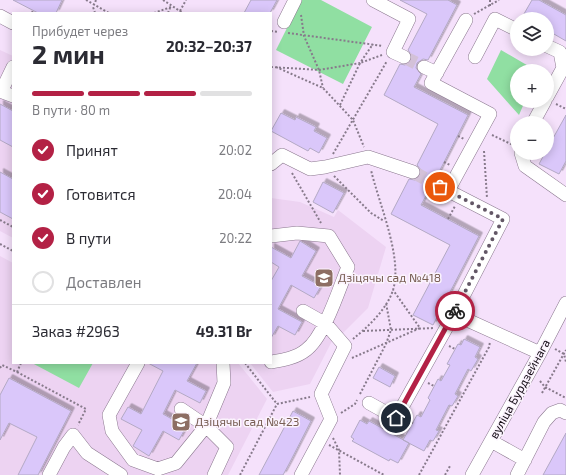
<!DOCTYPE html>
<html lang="ru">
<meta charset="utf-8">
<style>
:root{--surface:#fff;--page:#f7f7f7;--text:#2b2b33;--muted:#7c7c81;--line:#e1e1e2;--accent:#b32145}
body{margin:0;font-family:"Exo 2",sans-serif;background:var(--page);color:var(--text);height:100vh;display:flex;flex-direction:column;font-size:15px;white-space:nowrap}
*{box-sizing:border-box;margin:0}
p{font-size:13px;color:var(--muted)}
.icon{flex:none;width:22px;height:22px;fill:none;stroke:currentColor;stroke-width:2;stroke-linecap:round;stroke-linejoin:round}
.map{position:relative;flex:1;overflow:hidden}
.panel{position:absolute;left:12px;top:12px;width:260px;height:352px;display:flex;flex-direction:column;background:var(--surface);border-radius:0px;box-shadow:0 2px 10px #0003}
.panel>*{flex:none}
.tools{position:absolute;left:510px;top:12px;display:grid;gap:8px}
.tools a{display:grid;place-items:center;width:44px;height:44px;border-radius:50%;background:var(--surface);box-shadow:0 2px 10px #0003;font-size:20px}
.pin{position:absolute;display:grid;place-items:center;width:34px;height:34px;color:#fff;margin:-17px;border:2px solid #fff;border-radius:50%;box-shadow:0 1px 4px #0007}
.courier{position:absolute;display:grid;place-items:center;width:40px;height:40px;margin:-20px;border:3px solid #b32145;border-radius:50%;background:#fff;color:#222;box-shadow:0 1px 5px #0007}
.summary em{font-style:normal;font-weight:700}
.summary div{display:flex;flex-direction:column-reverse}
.summary{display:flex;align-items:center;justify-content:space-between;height:68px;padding:0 20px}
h1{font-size:26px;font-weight:700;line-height:30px}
.bar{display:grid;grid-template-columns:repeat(4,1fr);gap:6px 4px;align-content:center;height:48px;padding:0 20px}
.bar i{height:5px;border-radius:3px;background:var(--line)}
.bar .selected{background:var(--accent)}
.bar p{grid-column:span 4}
.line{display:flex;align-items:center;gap:10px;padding:0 20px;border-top:1px solid var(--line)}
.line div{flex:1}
ol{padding:0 20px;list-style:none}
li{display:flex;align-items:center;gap:12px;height:44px}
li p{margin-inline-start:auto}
li .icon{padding:4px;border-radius:50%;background:var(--accent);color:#fff;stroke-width:4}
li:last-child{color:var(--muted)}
li i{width:22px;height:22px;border:2px solid var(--line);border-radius:50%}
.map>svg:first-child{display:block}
.built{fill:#edd3f2}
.green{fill:#90dfa2}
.building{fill:#dac7fa;stroke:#b3a9c4;filter:url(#shadow)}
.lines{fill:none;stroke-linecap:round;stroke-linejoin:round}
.minor-tunnel{stroke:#d3c1d8;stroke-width:13;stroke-dasharray:13 6;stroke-linecap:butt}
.minor-casing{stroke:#8a778e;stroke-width:14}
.path{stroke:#877a8b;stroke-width:2;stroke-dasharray:2 2;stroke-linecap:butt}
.minor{stroke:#fff;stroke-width:13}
.done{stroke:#635766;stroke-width:4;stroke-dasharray:0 7.2}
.route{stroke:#b32145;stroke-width:5}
.labels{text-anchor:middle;stroke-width:3;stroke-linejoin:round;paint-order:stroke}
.education-label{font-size:12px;fill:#785e54;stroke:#fbf3fd;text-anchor:start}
.street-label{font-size:12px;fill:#140d15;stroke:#fbf3fd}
</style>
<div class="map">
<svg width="566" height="475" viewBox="0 0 566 475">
<defs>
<filter id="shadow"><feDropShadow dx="3.5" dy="-3.5" stdDeviation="0" flood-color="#0004"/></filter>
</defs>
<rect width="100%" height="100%" fill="#f5e1fb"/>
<!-- built -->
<path class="built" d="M0,50L13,56V238L0,231Z
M271,198L300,202L334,217L338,210L386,247L368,308L343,333L332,341L310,384L273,392L250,363H271Z
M0,256L13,263V363H238L267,399L228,475H0Z"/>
<!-- green -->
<path class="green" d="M301,0H321L372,27L343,84L276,50Z
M501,50L537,71H517V101H525L519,115L487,79Z
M32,363H93L79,388Z"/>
<!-- building -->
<path class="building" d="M13,0H62L56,13H38Z
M251,0H277L270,13H244Z
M400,0H448L457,5L428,60L423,59L417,63L416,68L421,74L414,87L468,115L437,176H429L425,183L429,190L421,205L479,236L433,325L413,315L450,245L391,214L409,179L415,180L420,175L421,170L417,165L438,124L384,95L400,64L405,65L411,61L412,56L408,50L427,14Z
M532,0H539L566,15V41L547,30V19H521Z
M0,104L13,111V147L0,140Z
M281,113L295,120L296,117L316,127L314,131L327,138L319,153L310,148L308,151L271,131Z
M566,115V161L559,174L539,164L545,153H547V149Z
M0,172L13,179V219L0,212Z
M323,182L344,193L333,213L313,202Z
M300,241L316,251L302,276L321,286L314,298L291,285L278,309L302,322L295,335L278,326L271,338V281L279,267L271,262V247L291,258Z
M464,339L480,347L475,357L478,359L471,371L468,369L455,394L458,396L452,406L449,405L436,430L439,431L433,441L430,440L424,451L403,440L417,415L421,417L430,400L428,398L438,379L441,381L450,365L447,364L458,344L461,345Z
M148,363H197L187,381L206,391L200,403L175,390L163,414L186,427L179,440L163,431L149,456L133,446L142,430L121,419L128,407L141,414L163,371Z
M379,367L395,376L390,387L373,378Z
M9,378L71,411L38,475H18L37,437L9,423L0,440V395Z
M293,411L311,421L289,464L283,475H259Z
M360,420L367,424L369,421L409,443L398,463L390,459L389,461L352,441L354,439L351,437Z
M566,433V475H543Z"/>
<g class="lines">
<!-- minor-tunnel -->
<path class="minor-tunnel" d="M404,57L424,67
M413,172L433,183"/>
<defs>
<path id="minor" d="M373,0L409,19L393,52L404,57
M0,16L13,23
M284,22L295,0
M547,46L560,52L563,68L547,97
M475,57L495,19L517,30
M424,67L437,73
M2,90L13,67
M0,91L13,96
M533,123L545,101
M521,153L525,166L566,195
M271,164L282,155L310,169L325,167L368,157L413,172
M448,191L490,114L431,83L466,20
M271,236L297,233L329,236L348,267C339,289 324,337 306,350C296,358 283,360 271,362
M454,314L540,353
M138,363L109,415L112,431L133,460L158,469L176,463L206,426L224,383L223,363
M369,403L396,418L454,314L503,219L433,183
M181,409L206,426L227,447L214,475
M491,441L525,460
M49,475L64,447L73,435L87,453L121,475
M301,475L331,419L321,394L345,346L326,324L303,311
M472,475L540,353L566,303
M517,475L544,422L552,413L560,410L566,413"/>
</defs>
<!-- minor casing -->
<use href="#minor" class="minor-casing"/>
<!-- path -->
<path class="path" d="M86,0L109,13
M163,0L183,13
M490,0V7
M180,11L186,0
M32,13L33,10
M95,13L93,7L96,0
M154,13L171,7
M168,13L170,8
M474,14L499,0
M301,15L304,36L319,70L323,88
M271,31L278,32
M288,33L383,46
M271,67L319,70L360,63L373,44
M276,67L323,88L353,120L364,147
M556,104L566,109
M340,105L360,63L382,55
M492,135L513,145
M458,136L464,139
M547,141L550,143
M484,151L487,198
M333,154L387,61
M444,162L450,165
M292,173L321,223
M334,176L371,213L384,221
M448,219L455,206
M0,220L13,227
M0,244L13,251
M363,331L434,328
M353,339C368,327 387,309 393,290C403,258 379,204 371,170
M449,346L455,349
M555,349L564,354L566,362
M352,358L420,328L393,290
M245,363L277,404
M0,368L2,365L17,372L21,363
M17,372L86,409L78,425
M540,381L545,387L566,398
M428,383L434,386
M542,393L566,350
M360,394L386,344L391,330L386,303
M341,413L355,404L357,400
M408,421L413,423
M383,429L385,425
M333,438L339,450L340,475
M329,445L384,475
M240,475L277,404L310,397
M419,475L489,347L490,342
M445,475L450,466"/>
<!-- minor -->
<use href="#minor" class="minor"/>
</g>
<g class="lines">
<!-- done -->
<path class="done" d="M440,187L503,219L455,311"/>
<!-- route -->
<path class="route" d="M396,418L455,311"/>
</g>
<!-- icons -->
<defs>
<symbol id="school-square" viewBox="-11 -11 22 22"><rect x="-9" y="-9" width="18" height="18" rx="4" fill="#8d6e63" stroke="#fbf3fd"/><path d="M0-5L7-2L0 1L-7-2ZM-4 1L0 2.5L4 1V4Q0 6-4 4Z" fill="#fff"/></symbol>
</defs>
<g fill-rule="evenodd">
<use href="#school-square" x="313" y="267" width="22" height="22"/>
<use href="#school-square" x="170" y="411" width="22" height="22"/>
</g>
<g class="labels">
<!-- education labels -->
<g class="education-label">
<text x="338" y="282">Дзіцячы сад №418</text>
<text x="195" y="426">Дзіцячы сад №423</text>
</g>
<!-- street labels -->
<g class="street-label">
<text transform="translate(520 389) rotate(-61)" y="4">вуліца Бурдзейнага</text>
</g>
</g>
</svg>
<div class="tools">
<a><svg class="icon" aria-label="layers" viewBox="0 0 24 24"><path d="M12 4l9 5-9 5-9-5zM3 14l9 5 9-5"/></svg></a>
<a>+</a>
<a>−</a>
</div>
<div class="pin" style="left:440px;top:187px;background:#ea580c"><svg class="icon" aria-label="bag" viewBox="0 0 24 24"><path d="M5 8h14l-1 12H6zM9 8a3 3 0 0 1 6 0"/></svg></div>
<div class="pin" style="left:396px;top:418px;background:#1f2937"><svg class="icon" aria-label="home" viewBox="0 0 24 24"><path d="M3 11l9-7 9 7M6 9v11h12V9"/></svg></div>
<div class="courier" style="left:455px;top:311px"><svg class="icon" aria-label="bike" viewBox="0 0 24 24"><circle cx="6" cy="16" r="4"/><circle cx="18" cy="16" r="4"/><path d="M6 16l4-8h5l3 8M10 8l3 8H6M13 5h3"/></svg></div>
<section class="panel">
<div class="summary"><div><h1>2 мин</h1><p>Прибудет через</p></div><em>20:32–20:37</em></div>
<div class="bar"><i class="selected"></i><i class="selected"></i><i class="selected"></i><i></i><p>В пути · 80 m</p></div>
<ol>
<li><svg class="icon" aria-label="check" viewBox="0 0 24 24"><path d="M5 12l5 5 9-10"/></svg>Принят<p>20:02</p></li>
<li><svg class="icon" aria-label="check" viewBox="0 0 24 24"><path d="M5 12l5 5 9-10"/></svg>Готовится<p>20:04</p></li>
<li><svg class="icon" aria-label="check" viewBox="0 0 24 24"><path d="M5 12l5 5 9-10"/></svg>В пути<p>20:22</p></li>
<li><i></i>Доставлен</li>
</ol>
<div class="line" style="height:52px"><div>Заказ #2963</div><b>49.31 Br</b></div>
</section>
</div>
